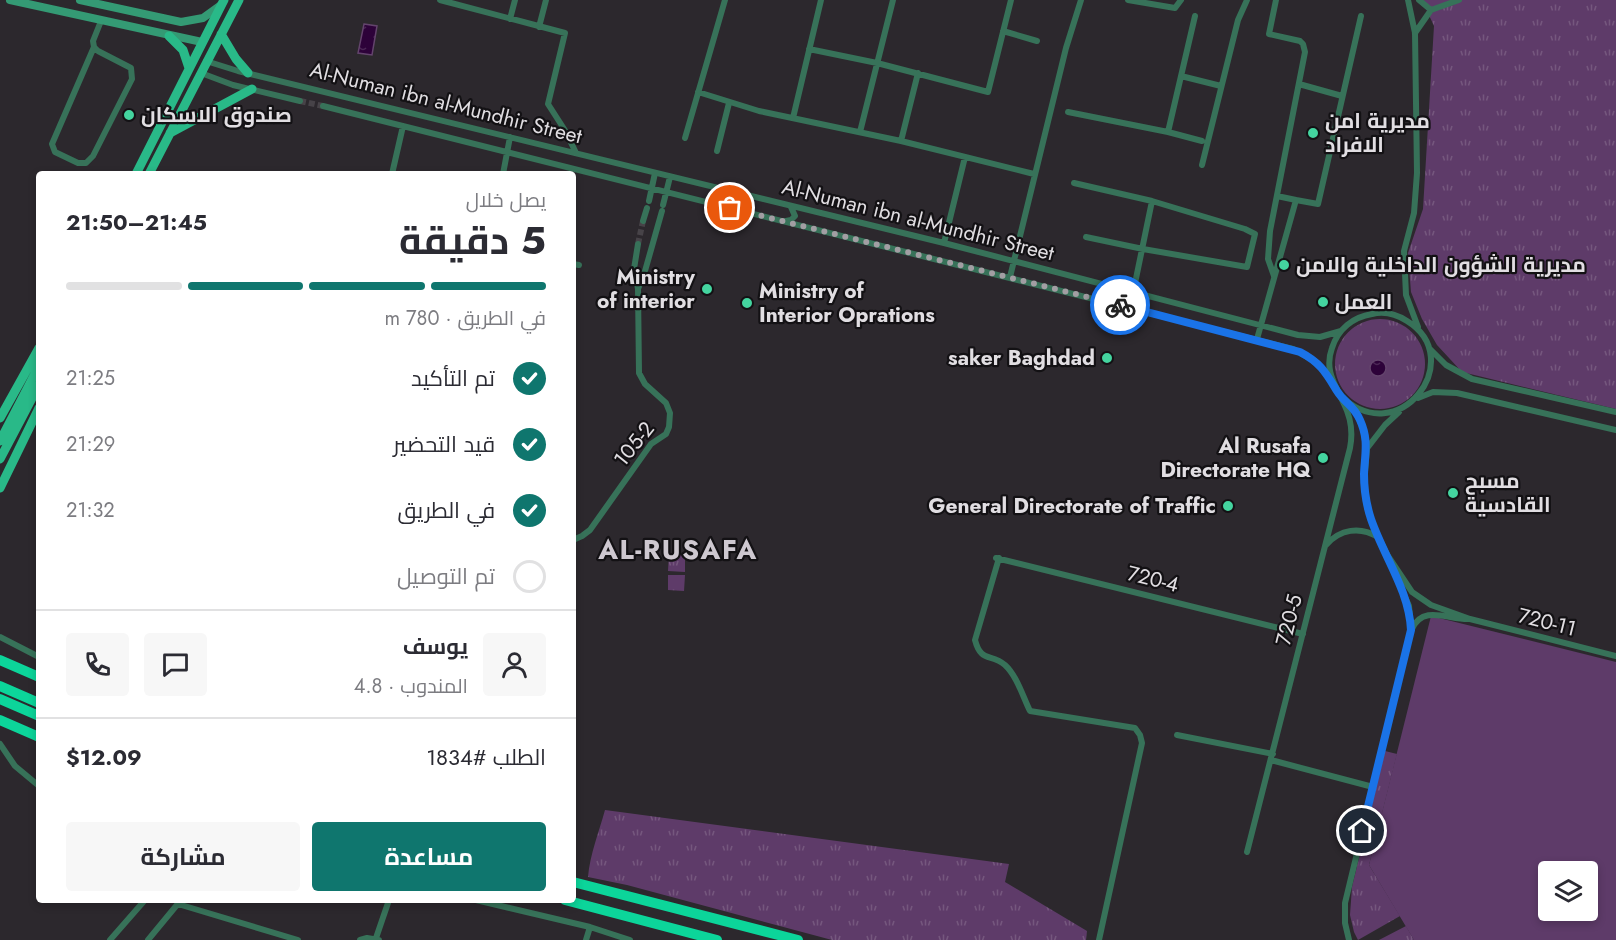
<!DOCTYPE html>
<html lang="ar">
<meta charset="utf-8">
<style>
:root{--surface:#fff;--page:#f7f7f7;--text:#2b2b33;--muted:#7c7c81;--line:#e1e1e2;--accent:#0f766e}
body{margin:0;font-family:Jost,Cairo,sans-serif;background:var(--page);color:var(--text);direction:rtl;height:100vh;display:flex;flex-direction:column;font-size:22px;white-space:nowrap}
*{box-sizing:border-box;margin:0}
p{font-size:20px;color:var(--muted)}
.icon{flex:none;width:33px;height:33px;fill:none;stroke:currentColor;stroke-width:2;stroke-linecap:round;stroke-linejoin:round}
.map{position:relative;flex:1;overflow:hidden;direction:ltr}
.side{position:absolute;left:36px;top:171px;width:540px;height:732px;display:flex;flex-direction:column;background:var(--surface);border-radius:6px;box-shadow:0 3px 9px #0003;direction:rtl}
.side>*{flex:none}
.tools{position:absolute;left:1538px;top:861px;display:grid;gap:12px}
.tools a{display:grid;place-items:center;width:60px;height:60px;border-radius:6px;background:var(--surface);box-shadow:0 3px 9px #0003;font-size:30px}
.pin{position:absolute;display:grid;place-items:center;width:51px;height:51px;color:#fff;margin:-26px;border:3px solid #fff;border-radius:50%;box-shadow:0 2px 6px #0007}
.courier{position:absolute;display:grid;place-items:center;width:60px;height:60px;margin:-30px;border:4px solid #1a73e8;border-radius:50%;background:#fff;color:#222;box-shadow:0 2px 8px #0007}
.headline em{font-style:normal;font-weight:700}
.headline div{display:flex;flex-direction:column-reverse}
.headline{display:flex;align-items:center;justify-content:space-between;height:102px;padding:0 30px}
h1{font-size:39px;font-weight:700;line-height:45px}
.bar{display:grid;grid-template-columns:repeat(4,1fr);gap:9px 6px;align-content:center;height:72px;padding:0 30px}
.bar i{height:8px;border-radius:4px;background:var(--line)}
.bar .selected{background:var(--accent)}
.bar p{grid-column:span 4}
.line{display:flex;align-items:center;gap:15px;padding:0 30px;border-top:2px solid var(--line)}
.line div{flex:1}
.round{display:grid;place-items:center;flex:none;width:63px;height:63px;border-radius:6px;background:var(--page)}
ol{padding:0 30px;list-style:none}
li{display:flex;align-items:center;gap:18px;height:66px}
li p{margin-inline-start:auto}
li .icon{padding:6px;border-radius:50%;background:var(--accent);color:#fff;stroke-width:4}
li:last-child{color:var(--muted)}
li i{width:33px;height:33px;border:3px solid var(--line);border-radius:50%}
.button{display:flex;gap:12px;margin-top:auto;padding:12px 30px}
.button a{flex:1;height:69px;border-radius:6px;background:var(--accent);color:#fff;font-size:24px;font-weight:700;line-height:69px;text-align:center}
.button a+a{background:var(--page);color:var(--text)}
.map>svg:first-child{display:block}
.grass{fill:url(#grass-tufts)}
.park{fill:#5e3b69;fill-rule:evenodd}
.water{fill:url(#water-ripples);stroke:#63446c;stroke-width:1.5}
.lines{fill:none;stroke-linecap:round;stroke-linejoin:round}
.street-tunnel{stroke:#474348;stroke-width:6;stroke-dasharray:6 3;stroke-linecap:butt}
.street{stroke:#377259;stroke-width:6}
.secondary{stroke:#349a74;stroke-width:8}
.primary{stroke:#29b988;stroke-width:9}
.highway{stroke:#0cd59a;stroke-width:10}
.done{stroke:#a29ea3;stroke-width:6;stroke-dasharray:0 10.8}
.route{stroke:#1a73e8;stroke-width:8}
.poi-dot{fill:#44d49f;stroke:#131114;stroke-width:2}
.labels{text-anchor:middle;stroke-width:4.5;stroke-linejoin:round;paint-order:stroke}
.street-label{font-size:21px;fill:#e1dee2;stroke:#131114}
.poi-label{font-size:21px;font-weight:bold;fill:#e1dee2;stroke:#131114;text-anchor:start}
.district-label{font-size:27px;font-weight:bold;letter-spacing:1.5px;fill:#cec8d0;stroke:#131114}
</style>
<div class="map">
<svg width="1616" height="940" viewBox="0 0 1616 940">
<defs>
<pattern id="grass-tufts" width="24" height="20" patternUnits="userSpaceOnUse" patternTransform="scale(1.5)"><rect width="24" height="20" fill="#5e3b69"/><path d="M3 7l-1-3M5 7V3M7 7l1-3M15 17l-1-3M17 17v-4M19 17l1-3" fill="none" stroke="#75577e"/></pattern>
<pattern id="water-ripples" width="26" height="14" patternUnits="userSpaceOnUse" patternTransform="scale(1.5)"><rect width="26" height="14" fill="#2d0239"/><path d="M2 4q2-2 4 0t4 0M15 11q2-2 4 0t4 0" fill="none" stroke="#4b2655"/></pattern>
</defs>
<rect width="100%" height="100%" fill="#2c282d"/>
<!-- grass -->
<path class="grass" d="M1422,0H1616V409L1462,372L1437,345L1422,319L1411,292L1408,253L1423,209L1434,26Z
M1335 364a45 45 0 1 1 90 0a45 45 0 1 1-90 0Z
M669,554L685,555V572L668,571Z
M668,575H685L684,591L668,590Z
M1385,751L1397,754L1369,865L1400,916L1358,940L1354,932L1350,915L1352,887Z
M605,810L1009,864L1005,882L1087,931L1086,940H832L627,885L588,877C590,854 599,832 605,810Z
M1406,926L1414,940H1379Z"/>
<!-- park -->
<path class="park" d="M1431,616L1616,662V940H1414L1369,865ZM1548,872H1587V910H1548Z"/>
<!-- water -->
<path class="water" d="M364,24L377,26L372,55L358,53Z
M1370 368a8 8 0 1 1 16 0a8 8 0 1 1-16 0Z"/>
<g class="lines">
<!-- street-tunnel -->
<path class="street-tunnel" d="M300,101L323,106
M638,244L643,221"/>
<!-- street -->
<path class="street" d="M440,0L565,33L548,104L566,132L576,153
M1128,0L1175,8L1181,0
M1408,0L1415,33L1417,173L1414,213L1404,251L1406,295L1418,327
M1419,0L1431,10
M510,19L515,0
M539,27L546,0
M1003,31L1037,41
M1415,33L1431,10L1459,0
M94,47L98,51L131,68L132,79L93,156L86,163H78L55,152L52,144L94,47L93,41L101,21
M809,49L877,63L988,92L1011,0
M206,61L238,71L944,243L1298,335L1320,337L1341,331
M201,73L233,85L300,101
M1181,76L1221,86
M1299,84L1342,96
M698,92L759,111L901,141L1034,174
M323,106L1293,349L1315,361L1332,380
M1068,112L1168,132L1195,16
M793,118L821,0
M860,132L893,0
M1168,132L1202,141
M685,138L725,0
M901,141L918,73
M717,151L729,103
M1202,165L1238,20L1247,0
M392,174L403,126
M503,174L510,137
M1074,183L1152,201L1245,229L1255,234L1247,267L1143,249L1086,237
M1277,196L1296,200
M649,201L655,173
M663,205L670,177
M643,221L647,208
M786,221L791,220L795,216L791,207
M944,243L965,157
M573,264L579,265
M1274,276L1268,259L1270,231L1305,52L1303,44L1300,41L1269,34L1276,0
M1010,277L1066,48L1081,0
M638,289L645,271L662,211
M1133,293L1152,201
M1257,339L1296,200L1318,204L1361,16
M1430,349L1446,365L1472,379L1616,412
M1418,398L1433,392L1457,393L1616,430
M1354,407L1364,431L1367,448L1364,483L1367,507L1375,530L1388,556L1412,592L1431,605L1470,619L1616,656
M1368,447L1385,425L1399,412
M573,540L582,536L590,530L651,444L666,434L669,427L670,413L666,403L645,384L639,373L638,289L634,269L638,244
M1326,545C1340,529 1360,526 1378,537
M996,558L1303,634
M999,558L975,640C981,663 991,653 1005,665C1017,676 1023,697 1030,711L1135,728L1140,735L1142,743L1099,940
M1412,629C1423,604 1449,620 1469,619
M0,637L39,657
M1177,735L1273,754
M0,744L15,766L39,786
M1271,760L1373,787
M1247,852L1350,448C1353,433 1351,418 1344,404C1335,384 1324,370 1332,348C1338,329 1353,317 1372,314C1384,311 1396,314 1407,321C1469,359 1398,453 1340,395
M476,900L590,927L630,940
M178,904L298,940
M376,938L389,900
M110,940L145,900
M148,940L181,900
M360,940L367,938L379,940
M586,940L590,927
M1349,940L1345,923V903L1411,630L1409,606L1389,560"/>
<!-- secondary -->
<path class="secondary" d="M10,0L202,42
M80,0L181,22L203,18L221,5"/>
<!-- primary -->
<path class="primary" d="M221,34L236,59L248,73
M169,36L183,50L189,68
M170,133L252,89
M136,174L224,0
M149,174L239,0
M0,418L39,348
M0,441L39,366
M0,459L39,385
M0,488L39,408"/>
<!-- highway -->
<path class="highway" d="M0,660L39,677
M0,686L39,703
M0,699L39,716
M0,720L39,737
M573,882L798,940
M565,900L717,940"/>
</g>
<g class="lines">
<!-- done -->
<path class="done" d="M730,208L1120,305"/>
<!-- route -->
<path class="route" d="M1120,305L1300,352C1321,363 1326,373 1337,391C1345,404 1353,404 1360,420C1369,440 1365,453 1364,474C1364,489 1366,504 1371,519C1384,557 1409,590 1411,630L1362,831"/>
</g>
<!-- markers -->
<g class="poi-dot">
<circle cx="129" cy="115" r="6"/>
<circle cx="1313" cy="133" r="6"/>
<circle cx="1284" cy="265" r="6"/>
<circle cx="707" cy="289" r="6"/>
<circle cx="1323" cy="302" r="6"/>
<circle cx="747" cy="303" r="6"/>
<circle cx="1107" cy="358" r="6"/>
<circle cx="1323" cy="458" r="6"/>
<circle cx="1453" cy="493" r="6"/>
<circle cx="1228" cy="506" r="6"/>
</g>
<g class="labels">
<!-- street labels -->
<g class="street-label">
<text transform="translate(446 103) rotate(14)" y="7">Al-Numan ibn al-Mundhir Street</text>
<text transform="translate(918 220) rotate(14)" y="7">Al-Numan ibn al-Mundhir Street</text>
<text transform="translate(634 444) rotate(-51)" y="7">105-2</text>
<text transform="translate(1153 579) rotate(14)" y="7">720-4</text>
<text transform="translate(1289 620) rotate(-76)" y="7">720-5</text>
<text transform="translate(1547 622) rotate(14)" y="7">720-11</text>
</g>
<!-- poi labels -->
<g class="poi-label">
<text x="141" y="122">صندوق الاسكان</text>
<text x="1325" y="128">مديرية امن<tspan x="1325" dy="24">الافراد</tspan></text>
<text x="1296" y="272">مديرية الشؤون الداخلية والامن</text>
<text x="695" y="284" text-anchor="end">Ministry<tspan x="695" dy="24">of interior</tspan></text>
<text x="759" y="298">Ministry of<tspan x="759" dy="24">Interior Oprations</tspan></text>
<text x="1335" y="309">العمل</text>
<text x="1095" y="365" text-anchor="end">saker Baghdad</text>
<text x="1311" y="453" text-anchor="end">Al Rusafa<tspan x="1311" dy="24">Directorate HQ</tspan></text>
<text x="1465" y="488">مسبح<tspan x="1465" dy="24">القادسية</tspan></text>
<text x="1216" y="513" text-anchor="end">General Directorate of Traffic</text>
</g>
<!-- district labels -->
<g class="district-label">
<text x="678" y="559">AL-RUSAFA</text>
</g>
</g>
</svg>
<div class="tools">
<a><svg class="icon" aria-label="layers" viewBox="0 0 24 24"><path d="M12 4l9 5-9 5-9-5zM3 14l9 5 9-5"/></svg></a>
</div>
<div class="pin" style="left:730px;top:208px;background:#ea580c"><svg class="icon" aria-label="bag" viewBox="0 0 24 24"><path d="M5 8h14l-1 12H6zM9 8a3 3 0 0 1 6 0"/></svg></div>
<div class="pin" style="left:1362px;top:831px;background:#1f2937"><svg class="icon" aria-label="home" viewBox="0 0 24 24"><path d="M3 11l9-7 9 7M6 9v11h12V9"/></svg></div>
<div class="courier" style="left:1120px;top:305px"><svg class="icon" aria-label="bike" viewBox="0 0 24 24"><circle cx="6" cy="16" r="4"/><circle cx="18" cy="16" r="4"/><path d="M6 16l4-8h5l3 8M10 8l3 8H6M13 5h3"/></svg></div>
<section class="side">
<div class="headline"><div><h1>5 دقيقة</h1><p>يصل خلال</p></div><em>21:45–21:50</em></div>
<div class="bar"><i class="selected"></i><i class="selected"></i><i class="selected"></i><i></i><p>في الطريق · 780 m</p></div>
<ol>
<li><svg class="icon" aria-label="check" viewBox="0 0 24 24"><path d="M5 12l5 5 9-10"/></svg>تم التأكيد<p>21:25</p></li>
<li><svg class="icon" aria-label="check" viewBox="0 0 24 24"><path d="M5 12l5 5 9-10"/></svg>قيد التحضير<p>21:29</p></li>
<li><svg class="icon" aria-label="check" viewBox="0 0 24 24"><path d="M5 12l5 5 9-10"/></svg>في الطريق<p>21:32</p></li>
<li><i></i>تم التوصيل</li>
</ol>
<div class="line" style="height:108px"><a class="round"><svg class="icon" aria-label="person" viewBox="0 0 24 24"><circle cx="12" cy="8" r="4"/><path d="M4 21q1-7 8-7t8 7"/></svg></a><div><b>يوسف</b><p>المندوب · 4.8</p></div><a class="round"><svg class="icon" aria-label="chat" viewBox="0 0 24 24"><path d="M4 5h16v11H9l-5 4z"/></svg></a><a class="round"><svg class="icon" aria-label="phone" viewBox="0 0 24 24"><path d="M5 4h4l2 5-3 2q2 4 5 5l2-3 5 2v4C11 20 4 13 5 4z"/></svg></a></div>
<div class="line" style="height:78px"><div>الطلب #1834</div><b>$12.09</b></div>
<div class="button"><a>مساعدة</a><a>مشاركة</a></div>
</section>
</div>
